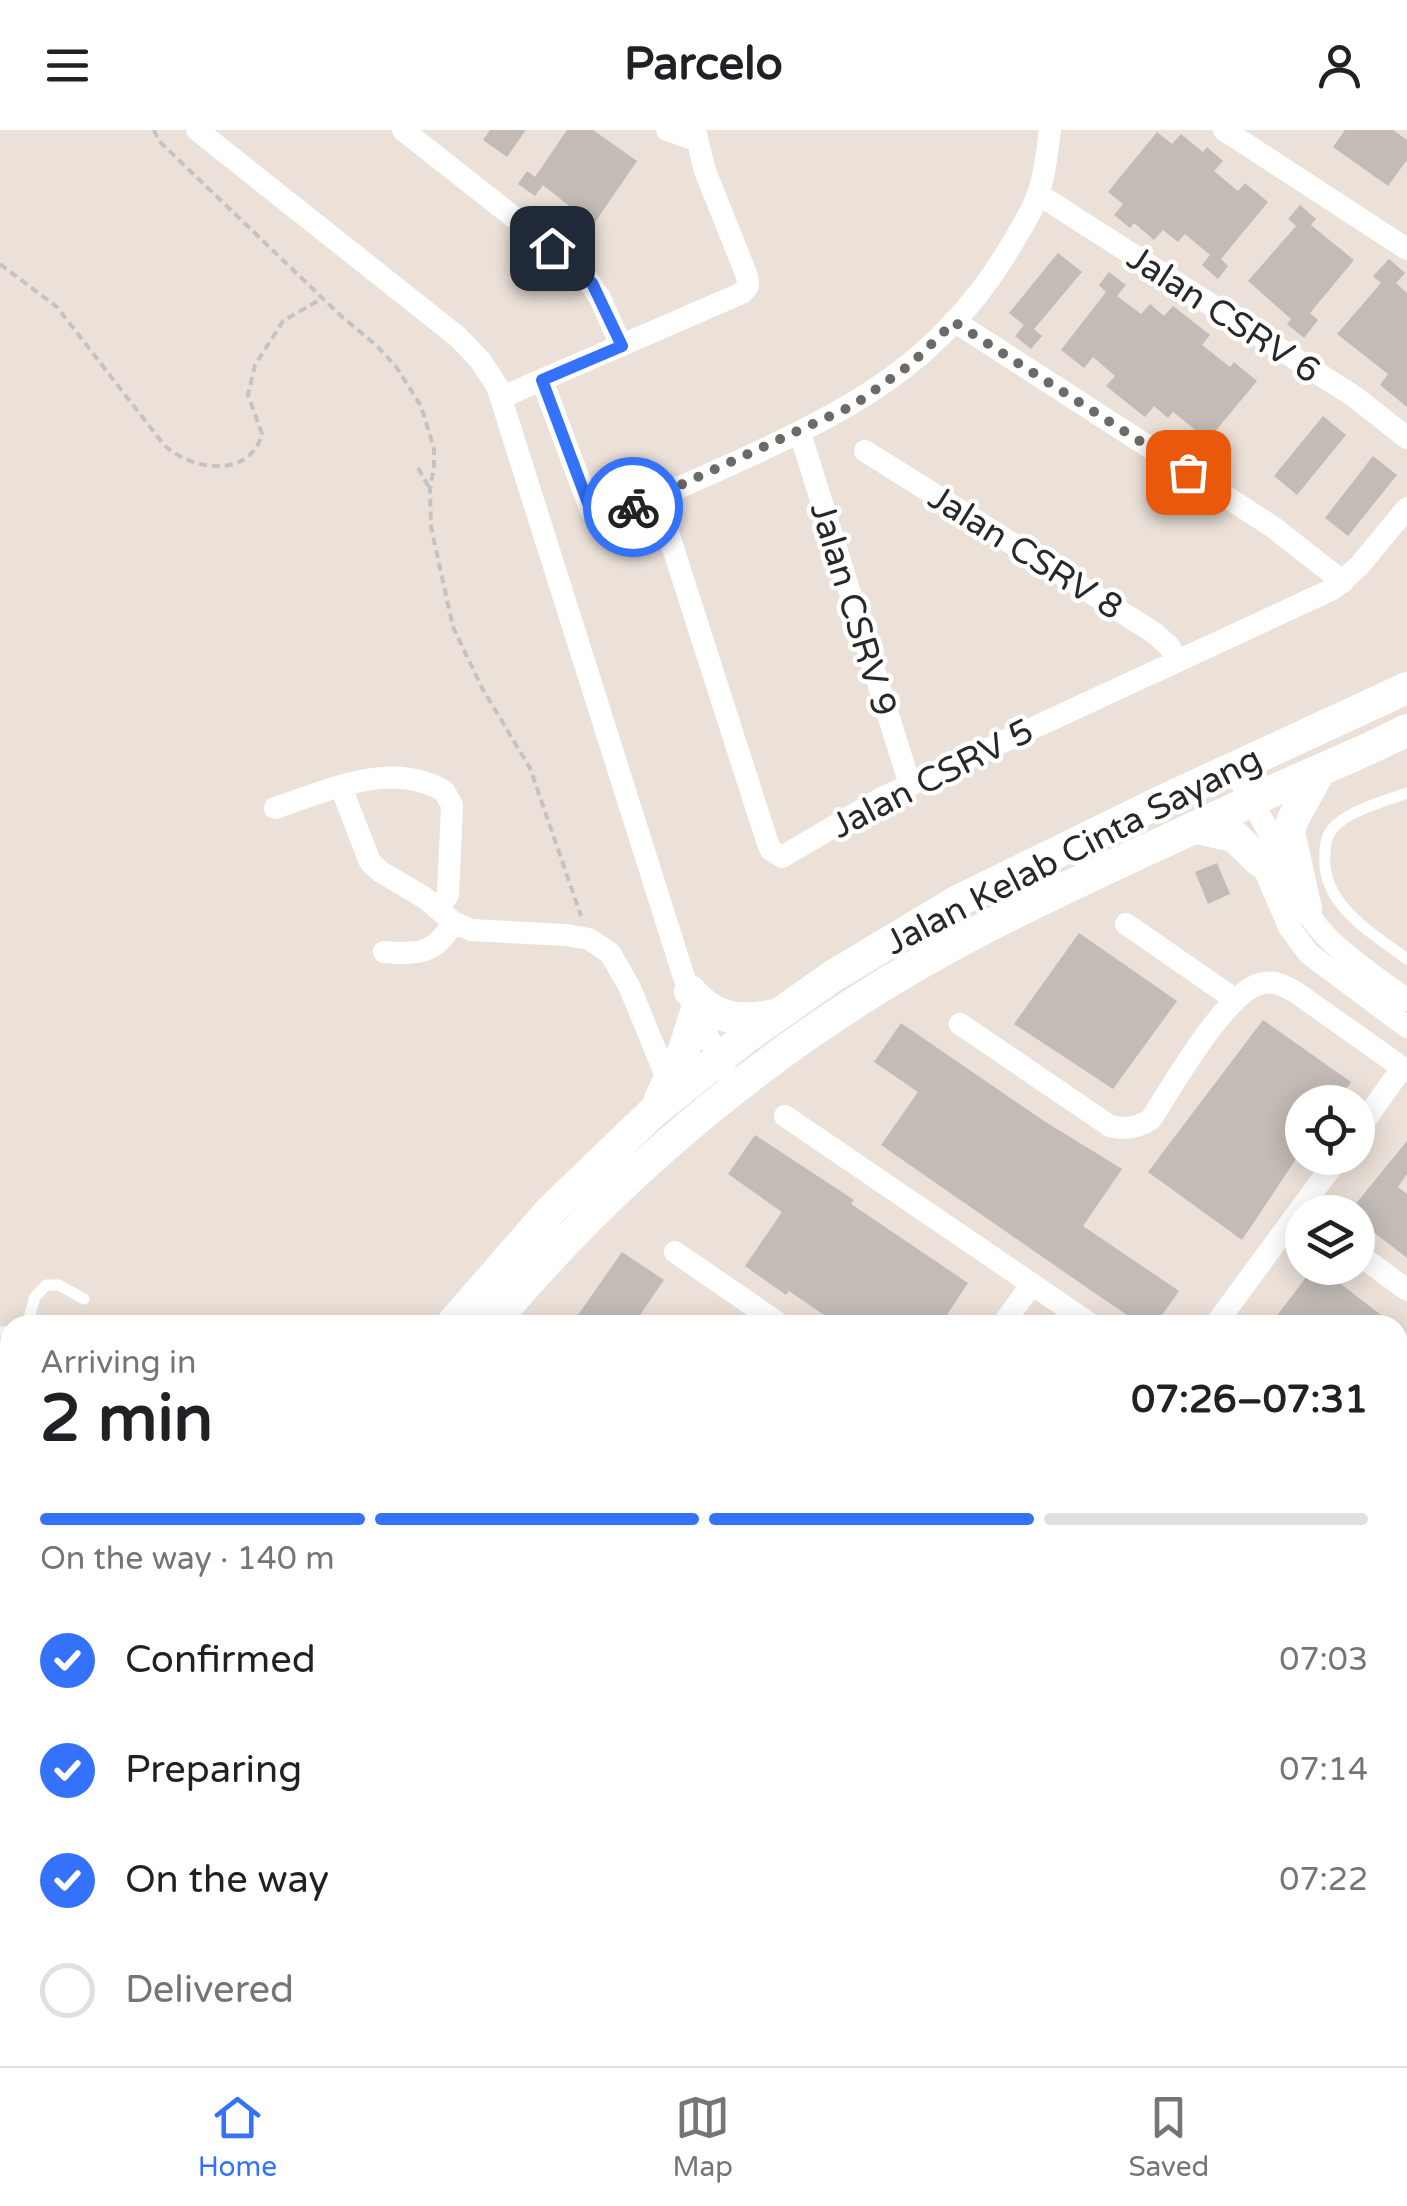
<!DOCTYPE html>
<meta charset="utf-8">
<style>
:root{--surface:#fff;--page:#f6f6f6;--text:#202124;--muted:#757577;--line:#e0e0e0;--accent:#3572fc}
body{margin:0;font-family:"Varela Round",sans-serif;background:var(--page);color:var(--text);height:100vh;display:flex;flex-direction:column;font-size:38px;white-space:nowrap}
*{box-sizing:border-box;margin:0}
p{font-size:32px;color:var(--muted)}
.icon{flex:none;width:55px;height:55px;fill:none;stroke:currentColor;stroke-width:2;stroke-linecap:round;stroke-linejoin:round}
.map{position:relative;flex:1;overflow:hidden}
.drawer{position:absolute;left:0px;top:1185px;width:1408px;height:752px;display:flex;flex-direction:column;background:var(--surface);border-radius:30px 30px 0 0;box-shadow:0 5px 25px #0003}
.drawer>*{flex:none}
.buttons{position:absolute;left:1285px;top:955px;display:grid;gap:20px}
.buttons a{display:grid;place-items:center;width:90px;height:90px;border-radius:50%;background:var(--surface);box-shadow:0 5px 25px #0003;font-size:50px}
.pin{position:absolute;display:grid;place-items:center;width:85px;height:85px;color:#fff;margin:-42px;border-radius:20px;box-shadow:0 5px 15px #0006}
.courier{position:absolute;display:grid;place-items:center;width:100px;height:100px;margin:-50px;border:8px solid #3572fc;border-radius:50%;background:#fff;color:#222;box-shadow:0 2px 12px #0007}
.head em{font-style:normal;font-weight:700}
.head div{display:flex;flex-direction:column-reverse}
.head{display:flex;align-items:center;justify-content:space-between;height:170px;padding:0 40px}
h1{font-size:65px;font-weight:700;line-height:75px}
.bar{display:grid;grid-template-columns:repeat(4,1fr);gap:15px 10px;align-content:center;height:120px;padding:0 40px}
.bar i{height:12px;border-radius:8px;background:var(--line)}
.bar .selected{background:var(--accent)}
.bar p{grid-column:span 4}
ol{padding:0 40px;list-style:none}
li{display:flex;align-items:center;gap:30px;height:110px}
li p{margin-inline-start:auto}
li .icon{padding:10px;border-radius:50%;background:var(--accent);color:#fff;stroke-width:4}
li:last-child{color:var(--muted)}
li i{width:55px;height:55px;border:5px solid var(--line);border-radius:50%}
header{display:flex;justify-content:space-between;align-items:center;height:130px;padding:0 40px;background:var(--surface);font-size:45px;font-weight:700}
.menu{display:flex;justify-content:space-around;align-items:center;height:140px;border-top:2px solid var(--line);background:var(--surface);font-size:28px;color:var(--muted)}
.menu a{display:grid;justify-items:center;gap:5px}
.menu .selected{color:var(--accent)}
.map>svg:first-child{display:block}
.industrial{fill:#dcdae3}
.water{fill:#6adcef}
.building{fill:#c3bbb6}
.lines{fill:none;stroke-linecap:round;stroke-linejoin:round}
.path{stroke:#c3c3c3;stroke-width:4;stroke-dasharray:8 5;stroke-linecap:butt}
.service{stroke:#fff;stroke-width:11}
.minor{stroke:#fff;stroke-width:22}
.secondary{stroke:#fff;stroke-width:32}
.done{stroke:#6c6966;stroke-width:10;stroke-dasharray:0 18}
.route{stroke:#3572fc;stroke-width:12}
.labels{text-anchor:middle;stroke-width:9;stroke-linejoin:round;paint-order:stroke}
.street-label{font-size:35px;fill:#282828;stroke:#fff}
</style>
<header><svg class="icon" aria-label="menu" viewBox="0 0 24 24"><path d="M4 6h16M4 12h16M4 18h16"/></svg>Parcelo<svg class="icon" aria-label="person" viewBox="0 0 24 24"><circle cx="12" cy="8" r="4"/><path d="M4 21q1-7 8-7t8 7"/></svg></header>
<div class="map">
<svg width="1407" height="1936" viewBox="0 0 1407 1936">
<rect width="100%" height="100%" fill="#ebe1d9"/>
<!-- industrial -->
<path class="industrial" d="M92,1928H912L926,1936H86Z"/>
<!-- water -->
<path class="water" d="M10,1608V1928H33L28,1936H0V1609Z"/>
<!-- building -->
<path class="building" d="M490,0H526L507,27L483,10Z
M567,0H593L637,31L593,95L543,55L535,66L518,54L527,41L535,47Z
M1345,0H1393L1407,10V30L1388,56L1333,17Z
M1157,2L1172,14L1181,4L1203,22L1207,17L1223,31L1214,41L1238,61L1245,53L1268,72L1221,129L1228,136L1218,149L1202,135L1210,125L1185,104L1178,112L1163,100L1154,110L1134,93L1130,98L1114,85L1123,74L1108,62Z
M1300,75L1316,89L1311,95L1354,130L1310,183L1318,190L1304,208L1287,194L1291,189L1248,151L1296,96L1288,89Z
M1058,123L1082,142L1034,199L1042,206L1031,219L1015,206L1024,195L1009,183Z
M1389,129L1405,143L1396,153L1407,163V277L1380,255L1388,244L1337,204L1381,153L1373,146Z
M1109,142L1126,155L1117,166L1141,184L1150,174L1164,186L1173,176L1210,205L1202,215L1230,237L1234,232L1257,251L1208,310L1173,282L1168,288L1154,276L1145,287L1106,256L1115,246L1093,227L1084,238L1061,220L1106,162L1099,155Z
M1323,286L1346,305L1297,365L1274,346Z
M1373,326L1397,345L1348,406L1325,388Z
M1217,733L1230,764L1208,774L1195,742Z
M1079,803L1177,871L1113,959L1014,894Z
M1263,890L1351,952L1336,972H1302V1020L1242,1110L1148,1042Z
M901,893L1044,991L1122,1039L1083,1096L1179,1161L1155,1195H1142L1096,1164L881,1015L918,962L874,932Z
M755,1005L854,1070L851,1074L968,1153L940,1195H826L830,1189L789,1161L786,1165L745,1136L782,1082L728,1044Z
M1407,1011V1044L1398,1057L1407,1064V1128L1367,1097L1358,1109V1082H1349Z
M622,1122L664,1150L633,1195H571Z
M1313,1138L1337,1151L1394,1195H1270Z"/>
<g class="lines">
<!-- path -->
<path class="path" d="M154,0L159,11L340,185L378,217L397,238L421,276L434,319V337L430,359L431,397L453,497L482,558L530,638L581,786
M0,134L57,177L164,315C191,340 249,350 262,304L248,265L255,235L283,191L323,168
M418,338L430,359"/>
<!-- service -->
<path class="service" d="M1407,663C1385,671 1354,679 1336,695C1328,702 1325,713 1325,723C1320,774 1372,803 1407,829
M27,1195L35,1167L46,1155H59L84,1169
M0,1202H10
M1398,1489L1407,1496
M1398,1872L1407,1859
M1374,1928L1387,1936"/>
<!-- minor -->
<path class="minor" d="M197,0L458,207L480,230L497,256L682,841L696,882L725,942
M403,0L582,141L600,168L621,216
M667,0L695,10
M1224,0L1407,119
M1038,64L1355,267L1407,308
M954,191L1273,397L1343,452
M542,250L591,381L605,388C653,370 699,349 745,328C855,277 937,233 1004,127C1015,108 1029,88 1037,67C1045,47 1047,21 1050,0
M502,267L742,163L748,156L747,146L705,41L695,0
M800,303L910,655
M865,321L1153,502L1169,516L1178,531
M657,368L767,711L771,720L782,727L882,668L1333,459L1360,435L1407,378
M1234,637C1244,660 1256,678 1267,699C1287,736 1295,775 1327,807C1350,831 1381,850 1407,870
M341,657L370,732L381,742L425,768L453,792L471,800L566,805L589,809L610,823L629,856L669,953
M275,678C327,661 392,629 444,661L452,675L448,765L438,778
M1256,720L1289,797L1309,824L1407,897
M1126,794L1233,868
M384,822C416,825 437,824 453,792
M960,894L1110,996C1125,1000 1138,998 1151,989C1172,957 1228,857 1264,853C1275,851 1284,856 1294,861L1407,941
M785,986L1092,1195
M1358,1000L1402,938
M675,1122L781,1195
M1358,1124L1407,1160
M1002,1195L1032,1154
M1215,1195L1338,1028
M1398,1375L1407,1382
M1398,1592L1407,1599
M1398,1717L1407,1703
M1228,1928L1240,1936"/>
<!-- secondary -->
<path class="secondary" d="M1197,698L1234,706L1260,731
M1306,779L1289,702L1293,689L1320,640
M690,861C714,890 740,892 775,885
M660,969L684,920L696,882
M451,1195L551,1080L653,982L745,908L833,846L958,771L1158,673L1407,558
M491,1195C623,1037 786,903 969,806C1060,758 1156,716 1249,672C1301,647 1355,627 1407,600
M0,1319L10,1322"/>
</g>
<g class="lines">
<!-- done -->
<path class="done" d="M633,377L854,275L911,234L954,192L1188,342"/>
<!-- route -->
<path class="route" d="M552,118L592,153L622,216L542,250L591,381L605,388L633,377"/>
</g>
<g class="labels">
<!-- street labels -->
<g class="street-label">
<text transform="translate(1224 184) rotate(33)" y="12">Jalan CSRV 6</text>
<text transform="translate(1026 422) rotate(32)" y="12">Jalan CSRV 8</text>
<text transform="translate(854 479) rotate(73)" y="12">Jalan CSRV 9</text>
<text transform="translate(932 648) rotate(-27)" y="12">Jalan CSRV 5</text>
<text transform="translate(1073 720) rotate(-27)" y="12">Jalan Kelab Cinta Sayang</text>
</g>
</g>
</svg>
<div class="buttons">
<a><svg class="icon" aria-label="locate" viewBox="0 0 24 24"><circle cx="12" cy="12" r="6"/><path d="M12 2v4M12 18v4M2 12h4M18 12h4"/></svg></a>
<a><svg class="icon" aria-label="layers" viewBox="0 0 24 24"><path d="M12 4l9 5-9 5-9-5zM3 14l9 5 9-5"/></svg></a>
</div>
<div class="pin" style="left:1188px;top:342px;background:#ea580c"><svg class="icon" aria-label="bag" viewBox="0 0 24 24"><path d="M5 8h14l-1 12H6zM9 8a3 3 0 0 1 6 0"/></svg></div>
<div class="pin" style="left:552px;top:118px;background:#1f2937"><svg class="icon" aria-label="home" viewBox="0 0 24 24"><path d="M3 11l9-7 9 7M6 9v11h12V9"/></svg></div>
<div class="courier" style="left:633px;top:377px"><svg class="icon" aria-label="bike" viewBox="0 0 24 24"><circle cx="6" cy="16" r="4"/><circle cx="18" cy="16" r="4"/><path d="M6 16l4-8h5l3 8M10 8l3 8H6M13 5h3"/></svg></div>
<section class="drawer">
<div class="head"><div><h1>2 min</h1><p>Arriving in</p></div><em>07:26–07:31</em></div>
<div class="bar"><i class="selected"></i><i class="selected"></i><i class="selected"></i><i></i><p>On the way · 140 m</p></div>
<ol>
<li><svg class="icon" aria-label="check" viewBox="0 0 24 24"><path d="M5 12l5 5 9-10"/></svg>Confirmed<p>07:03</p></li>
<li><svg class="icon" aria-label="check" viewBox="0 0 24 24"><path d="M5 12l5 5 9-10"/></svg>Preparing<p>07:14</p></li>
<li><svg class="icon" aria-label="check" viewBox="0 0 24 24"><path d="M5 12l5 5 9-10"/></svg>On the way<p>07:22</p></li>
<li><i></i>Delivered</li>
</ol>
</section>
</div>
<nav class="menu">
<a class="selected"><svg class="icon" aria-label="home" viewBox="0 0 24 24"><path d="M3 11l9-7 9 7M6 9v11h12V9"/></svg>Home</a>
<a><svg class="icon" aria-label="map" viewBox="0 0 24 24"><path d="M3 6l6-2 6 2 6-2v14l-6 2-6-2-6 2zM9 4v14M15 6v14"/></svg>Map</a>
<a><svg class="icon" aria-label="saved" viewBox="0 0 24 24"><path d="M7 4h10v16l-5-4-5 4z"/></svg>Saved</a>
</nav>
